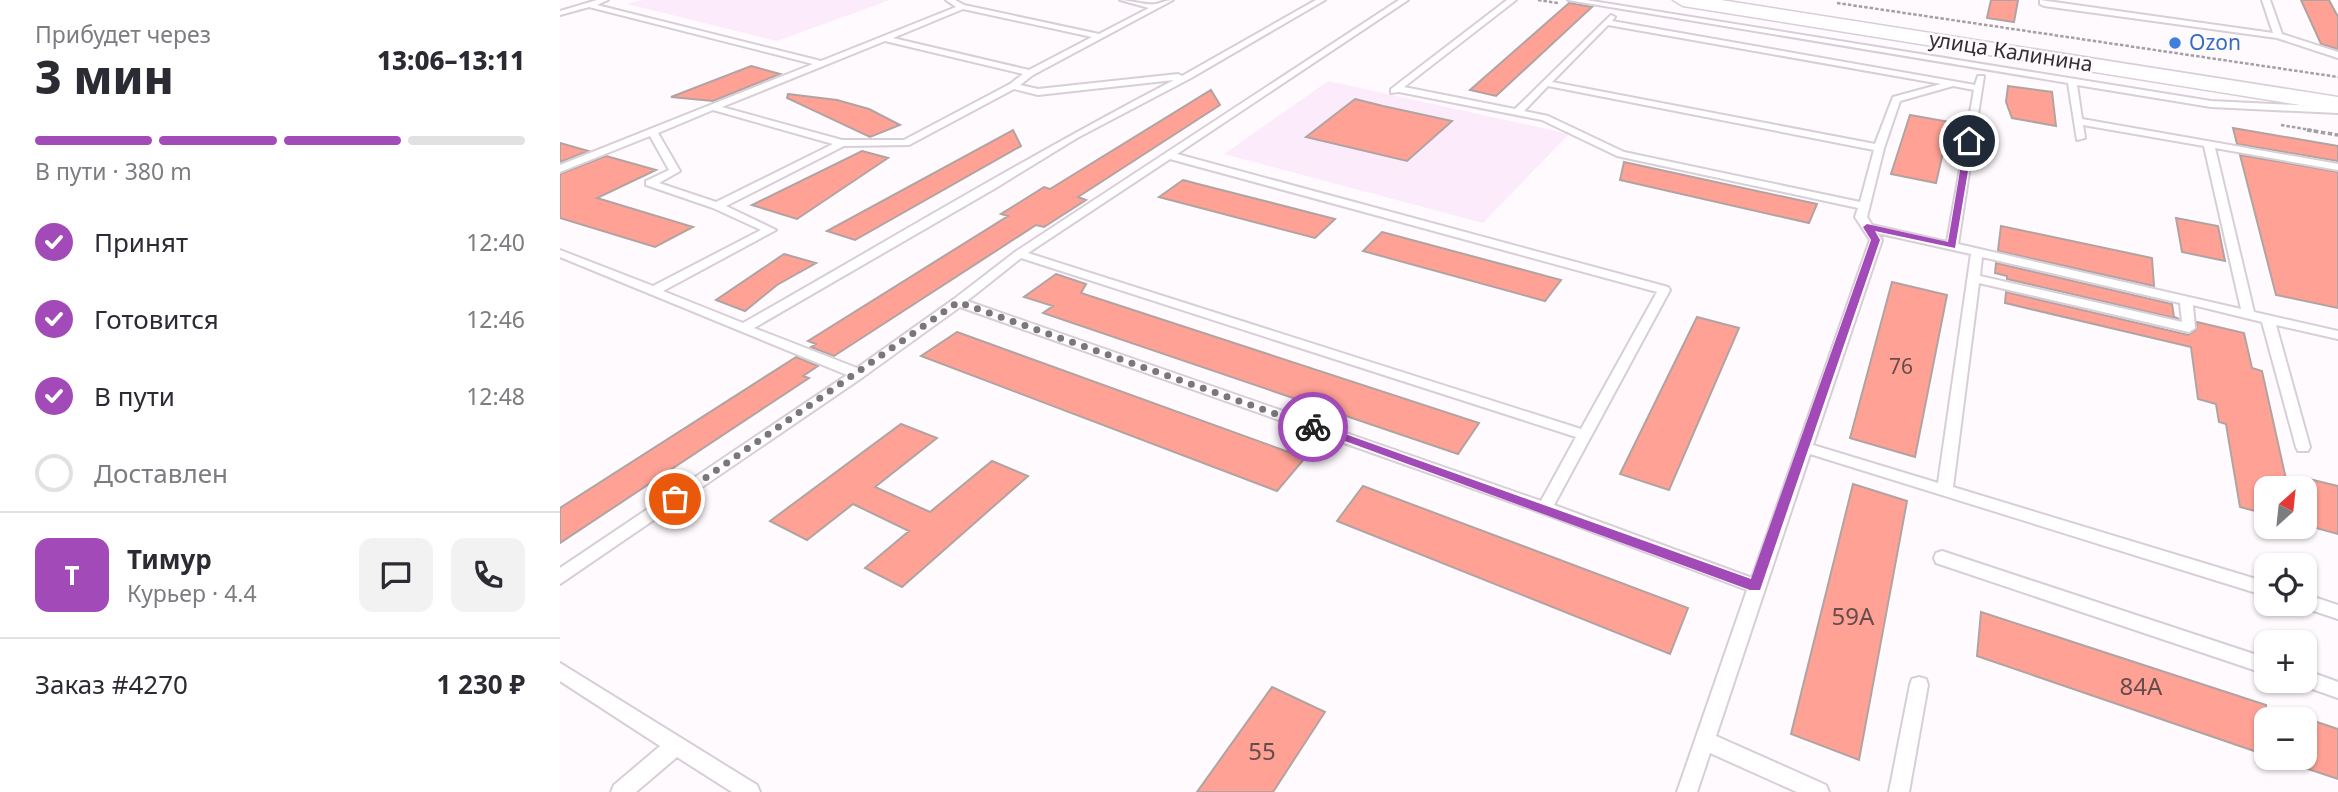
<!DOCTYPE html>
<html lang="ru">
<meta charset="utf-8">
<style>
:root{--surface:#fff;--page:#f2f2f3;--text:#2b2b33;--muted:#7c7c81;--line:#e1e1e2;--accent:#a24ab7}
body{margin:0;font-family:"Noto Sans",sans-serif;background:var(--page);color:var(--text);height:100vh;display:flex;flex-direction:column;font-size:26px;white-space:nowrap}
*{box-sizing:border-box;margin:0}
p{font-size:23px;color:var(--muted)}
.icon{flex:none;width:38px;height:38px;fill:none;stroke:currentColor;stroke-width:2;stroke-linecap:round;stroke-linejoin:round}
.map{position:relative;flex:1;overflow:hidden}
.panel{display:flex;flex-direction:column;background:var(--surface);width:560px}
.panel>*{flex:none}
.needle{width:46px;rotate:27deg}
.fabs{position:absolute;left:1694px;top:476px;display:grid;gap:14px}
.fabs a{display:grid;place-items:center;width:63px;height:63px;border-radius:14px;background:var(--surface);box-shadow:0 2px 5px #0004;font-size:35px}
.pin{position:absolute;display:grid;place-items:center;width:60px;height:60px;color:#fff;margin:-30px;border:4px solid #fff;border-radius:50%;box-shadow:0 2px 7px #0007}
.courier{position:absolute;display:grid;place-items:center;width:70px;height:70px;margin:-35px;border:5px solid #a24ab7;border-radius:50%;background:#fff;color:#222;box-shadow:0 2px 9px #0007}
.summary em{font-style:normal;font-weight:800}
.summary div{display:flex;flex-direction:column-reverse}
.summary{display:flex;align-items:center;justify-content:space-between;height:119px;padding:0 35px}
h1{font-size:46px;font-weight:800;line-height:52px}
.bar{display:grid;grid-template-columns:repeat(4,1fr);gap:10px 7px;align-content:center;height:84px;padding:0 35px}
.bar i{height:9px;border-radius:5px;background:var(--line)}
.bar .active{background:var(--accent)}
.bar p{grid-column:span 4}
.line{display:flex;align-items:center;gap:18px;padding:0 35px;border-top:2px solid var(--line)}
.line div{flex:1}
.round{display:grid;place-items:center;flex:none;width:74px;height:74px;border-radius:14px;background:var(--page)}
ol{padding:0 35px;list-style:none}
li{display:flex;align-items:center;gap:21px;height:77px}
li p{margin-inline-start:auto}
li .icon{padding:7px;border-radius:50%;background:var(--accent);color:#fff;stroke-width:4}
li:last-child{color:var(--muted)}
li i{width:38px;height:38px;border:4px solid var(--line);border-radius:50%}
main{display:flex;flex:1;min-height:0}
.map>svg:first-child{display:block}
.built{fill:#fcecfb}
.building{fill:#ffa295;stroke:#b1a3a1;stroke-width:2}
.lines{fill:none;stroke-linecap:round;stroke-linejoin:round}
.service-casing{stroke:#d8ced7;stroke-width:4}
.tertiary-casing{stroke:#d8ced7;stroke-width:3}
.path-far1{stroke:#a39fa3;stroke-width:2.5;stroke-dasharray:3.5 2;stroke-linecap:butt}
.path{stroke:#a39fa3;stroke-width:3.5;stroke-dasharray:4.5 2.5;stroke-linecap:butt}
.service{fill:#fff;fill-rule:evenodd}
.tertiary{fill:#fff;fill-rule:evenodd}
.route{fill:#a24ab7}
.done{stroke:#7a767a;stroke-width:7;stroke-dasharray:0 12.6}
.shop-dot{fill:#3f7fe0;stroke:#fefafe;stroke-width:2.5}
.labels{text-anchor:middle;stroke-width:5;stroke-linejoin:round;paint-order:stroke}
.far-shop-label{font-size:21px;fill:#366cbe;stroke:#fefafe;text-anchor:start}
.far-street-label{font-size:21px;fill:#332f33;stroke:#fefafe}
.number-label{font-size:21px;fill:#664c4c}
.near-number-label{font-size:24px;fill:#664c4c}
</style>
<main>
<section class="panel">
<div class="summary"><div><h1>3 мин</h1><p>Прибудет через</p></div><em>13:06–13:11</em></div>
<div class="bar"><i class="active"></i><i class="active"></i><i class="active"></i><i></i><p>В пути · 380 m</p></div>
<ol>
<li><svg class="icon" aria-label="check" viewBox="0 0 24 24"><path d="M5 12l5 5 9-10"/></svg>Принят<p>12:40</p></li>
<li><svg class="icon" aria-label="check" viewBox="0 0 24 24"><path d="M5 12l5 5 9-10"/></svg>Готовится<p>12:46</p></li>
<li><svg class="icon" aria-label="check" viewBox="0 0 24 24"><path d="M5 12l5 5 9-10"/></svg>В пути<p>12:48</p></li>
<li><i></i>Доставлен</li>
</ol>
<div class="line" style="height:126px"><b class="round" style="background:var(--accent);color:#fff">Т</b><div><b>Тимур</b><p>Курьер · 4.4</p></div><a class="round"><svg class="icon" aria-label="chat" viewBox="0 0 24 24"><path d="M4 5h16v11H9l-5 4z"/></svg></a><a class="round"><svg class="icon" aria-label="phone" viewBox="0 0 24 24"><path d="M5 4h4l2 5-3 2q2 4 5 5l2-3 5 2v4C11 20 4 13 5 4z"/></svg></a></div>
<div class="line" style="height:91px"><div>Заказ #4270</div><b>1 230 ₽</b></div>
</section>
<div class="map">
<svg width="1778" height="792" viewBox="0 0 1778 792">
<rect width="100%" height="100%" fill="#fefafe"/>
<!-- built -->
<path class="built" d="M81,0H330L217,41L67,4Z
M768,81L1009,134L923,223L664,154Z"/>
<!-- building -->
<path class="building" d="M1431,0H1458L1454,22L1427,18Z
M1741,0H1769L1778,17V49L1761,44Z
M1009,3L1032,7L936,96L910,90Z
M191,66L220,74L153,101L111,97Z
M1448,86L1492,92L1496,126L1452,118L1446,102Z
M651,90L660,105L518,197L526,200L484,227L476,225L274,356L251,347L256,344L248,341L448,216L441,214L484,187L490,189Z
M228,94L277,100L309,109L340,125L310,137L227,98Z
M795,99L823,106L892,121L847,161L746,137Z
M1350,115L1390,122L1376,183L1331,174Z
M1673,128L1778,146V161L1677,144Z
M453,130L461,146L295,240L267,231Z
M0,143L28,151L0,162Z
M302,151L328,158L237,219L192,205Z
M1680,155L1778,172V308L1716,295Z
M46,156L96,170L37,198L133,227L95,247L0,218V174Z
M1064,162L1257,204L1249,223L1060,180Z
M623,180L638,184L775,219L755,238L599,197Z
M1616,218L1658,226L1665,261L1622,252Z
M1441,226L1592,258L1594,286L1438,251Z
M822,232L1001,280L985,301L803,251Z
M224,254L256,263L217,285L185,311L156,300Z
M1436,263L1612,304L1614,317L1619,319L1447,279V276L1435,273Z
M496,274L526,284L521,293L919,423L898,454L483,313L493,306L464,297Z
M1332,282L1387,295L1355,457L1290,438Z
M1446,292L1628,335L1636,330L1637,322L1684,333L1692,368L1702,371L1728,488H1706V514L1680,507L1666,424L1659,422L1656,404L1638,399L1631,347L1445,303Z
M1137,317L1179,328L1109,490L1060,474Z
M397,332L745,458L717,491L361,356Z
M236,357L258,366L243,376L249,378L0,543V508Z
M341,424L377,438L315,487L370,512L432,461L468,476L342,587L305,568L349,531L293,504L247,540L210,521Z
M1745,478L1778,486V534L1745,525Z
M1293,484L1347,501L1299,760L1231,734Z
M803,486L1128,608L1110,654L777,521Z
M1421,612L1706,705V755L1417,656Z
M712,687L765,712L713,792H637Z
M1745,718L1778,729V779L1745,768Z"/>
<g class="lines">
<defs>
<path id="service" d="M37,0H48L37,5L261,61L396,7L386,0H395L404,5L539,34L589,8L560,0C570,0 588,6 596,4C602,3 605,0 613,0L473,75L460,85L478,89L618,74L622,76L756,0H765L631,78L517,138L434,189L194,328L297,368L394,299L455,252L839,0H848L617,154L1108,287L1110,290L994,505L1192,578L1310,240L1295,217L1298,208L1057,156L982,120L839,92L831,93V89L947,0H956L844,87L955,109L1051,15L1055,17L1052,21L1415,85L1418,76H1424L1398,244L1681,309L1644,146L1523,125L1525,138L1517,140L1508,83L1008,0H1026L1651,101L1778,107V113L1651,107L1517,85L1522,119L1778,164V170L1655,148L1694,312L1778,331V339L1716,325L1750,447L1748,451H1738L1736,447L1702,322L1633,305L1635,328L1629,332L1419,283L1393,487L1706,582V596L1250,454L1156,736L1266,785L1269,792H1237L1150,753L1137,792H1117L1187,590L979,512L400,307L303,377L0,584V568L287,375L0,257V250L93,286L201,230L153,208L86,185V181L109,170L90,136L0,172V165L253,64L29,7L0,15V11ZM403,9L532,37L469,70L333,38ZM1048,25L1381,84L1333,97L1315,144L992,82ZM325,41L463,74L450,84L344,140H282L162,107ZM614,80C468,156 326,242 183,323L103,291L216,230L166,206L284,146L349,145L454,89L478,95ZM988,86L1314,150L1300,202L1064,152L988,116L964,111ZM1393,86L1414,90L1387,242L1312,225L1307,217L1324,148L1340,101ZM153,110L273,144L156,202L99,183L120,171L98,133ZM610,159L1097,292L1021,429L468,253ZM1317,233L1411,254L1378,483L1253,445L1322,240ZM1422,257L1620,303L1622,322L1420,276ZM461,258L1016,437L981,501L407,301Z
M1480,0L1713,33L1702,0H1710L1722,34L1778,52V58L1717,38L1484,6L1480,4Z
M1382,551L1706,658V674L1376,563L1374,558L1376,553Z
M1745,594L1778,605V619L1739,606L1738,604H1745Z
M0,663L197,785L200,792H172L117,757L76,792H51L54,785L100,746L0,681Z
M1745,670L1778,682V698L1738,684L1737,681H1745Z
M1359,677L1366,679L1368,685L1349,792H1329L1350,685L1352,679Z"/>
<path id="tertiary" d="M1113,0H1161L1778,97V111L1123,6Z"/>
</defs>
<!-- service casing -->
<use href="#service" class="service-casing"/>
<!-- tertiary casing -->
<use href="#tertiary" class="tertiary-casing"/>
<!-- path-far1 -->
<path class="path-far1" d="M978,0L998,3
M1277,3L1778,77
M1721,125L1757,131"/>
<!-- path -->
<path class="path" d="M1747,130L1778,135"/>
<!-- service -->
<use href="#service" class="service"/>
<!-- tertiary -->
<use href="#tertiary" class="tertiary"/>
</g>
<!-- route -->
<path class="route" d="M1409,138L1413,141L1395,248L1315,231L1320,240L1200,590H1190L747,427L753,423L757,424L1191,579L1311,240L1303,227L1307,224L1388,242L1405,141Z"/>
<g class="lines">
<!-- done -->
<path class="done" d="M115,499L398,302L753,427"/>
</g>
<!-- markers -->
<circle class="shop-dot" cx="1615" cy="43" r="7"/>
<g class="labels">
<!-- far-shop labels -->
<g class="far-shop-label">
<text x="1629" y="50">Ozon</text>
</g>
<!-- far-street labels -->
<g class="far-street-label">
<text transform="translate(1451 52) rotate(9)" y="7">улица Калинина</text>
</g>
<!-- number labels -->
<g class="number-label">
<text x="1341" y="374">76</text>
</g>
<!-- near-number labels -->
<g class="near-number-label">
<text x="1293" y="625">59А</text>
<text x="1581" y="695">84А</text>
<text x="702" y="760">55</text>
</g>
</g>
</svg>
<div class="fabs">
<a><svg class="needle" viewBox="-14 -14 28 28"><path d="M0-13l5 13h-10z" fill="#e53935"/><path d="M0 13l5-13h-10z" fill="#7c7c81"/></svg></a>
<a><svg class="icon" aria-label="locate" viewBox="0 0 24 24"><circle cx="12" cy="12" r="6"/><path d="M12 2v4M12 18v4M2 12h4M18 12h4"/></svg></a>
<a>+</a>
<a>−</a>
</div>
<div class="pin" style="left:115px;top:499px;background:#ea580c"><svg class="icon" aria-label="bag" viewBox="0 0 24 24"><path d="M5 8h14l-1 12H6zM9 8a3 3 0 0 1 6 0"/></svg></div>
<div class="pin" style="left:1409px;top:141px;background:#1f2937"><svg class="icon" aria-label="home" viewBox="0 0 24 24"><path d="M3 11l9-7 9 7M6 9v11h12V9"/></svg></div>
<div class="courier" style="left:753px;top:427px"><svg class="icon" aria-label="bike" viewBox="0 0 24 24"><circle cx="6" cy="16" r="4"/><circle cx="18" cy="16" r="4"/><path d="M6 16l4-8h5l3 8M10 8l3 8H6M13 5h3"/></svg></div>
</div>
</main>
